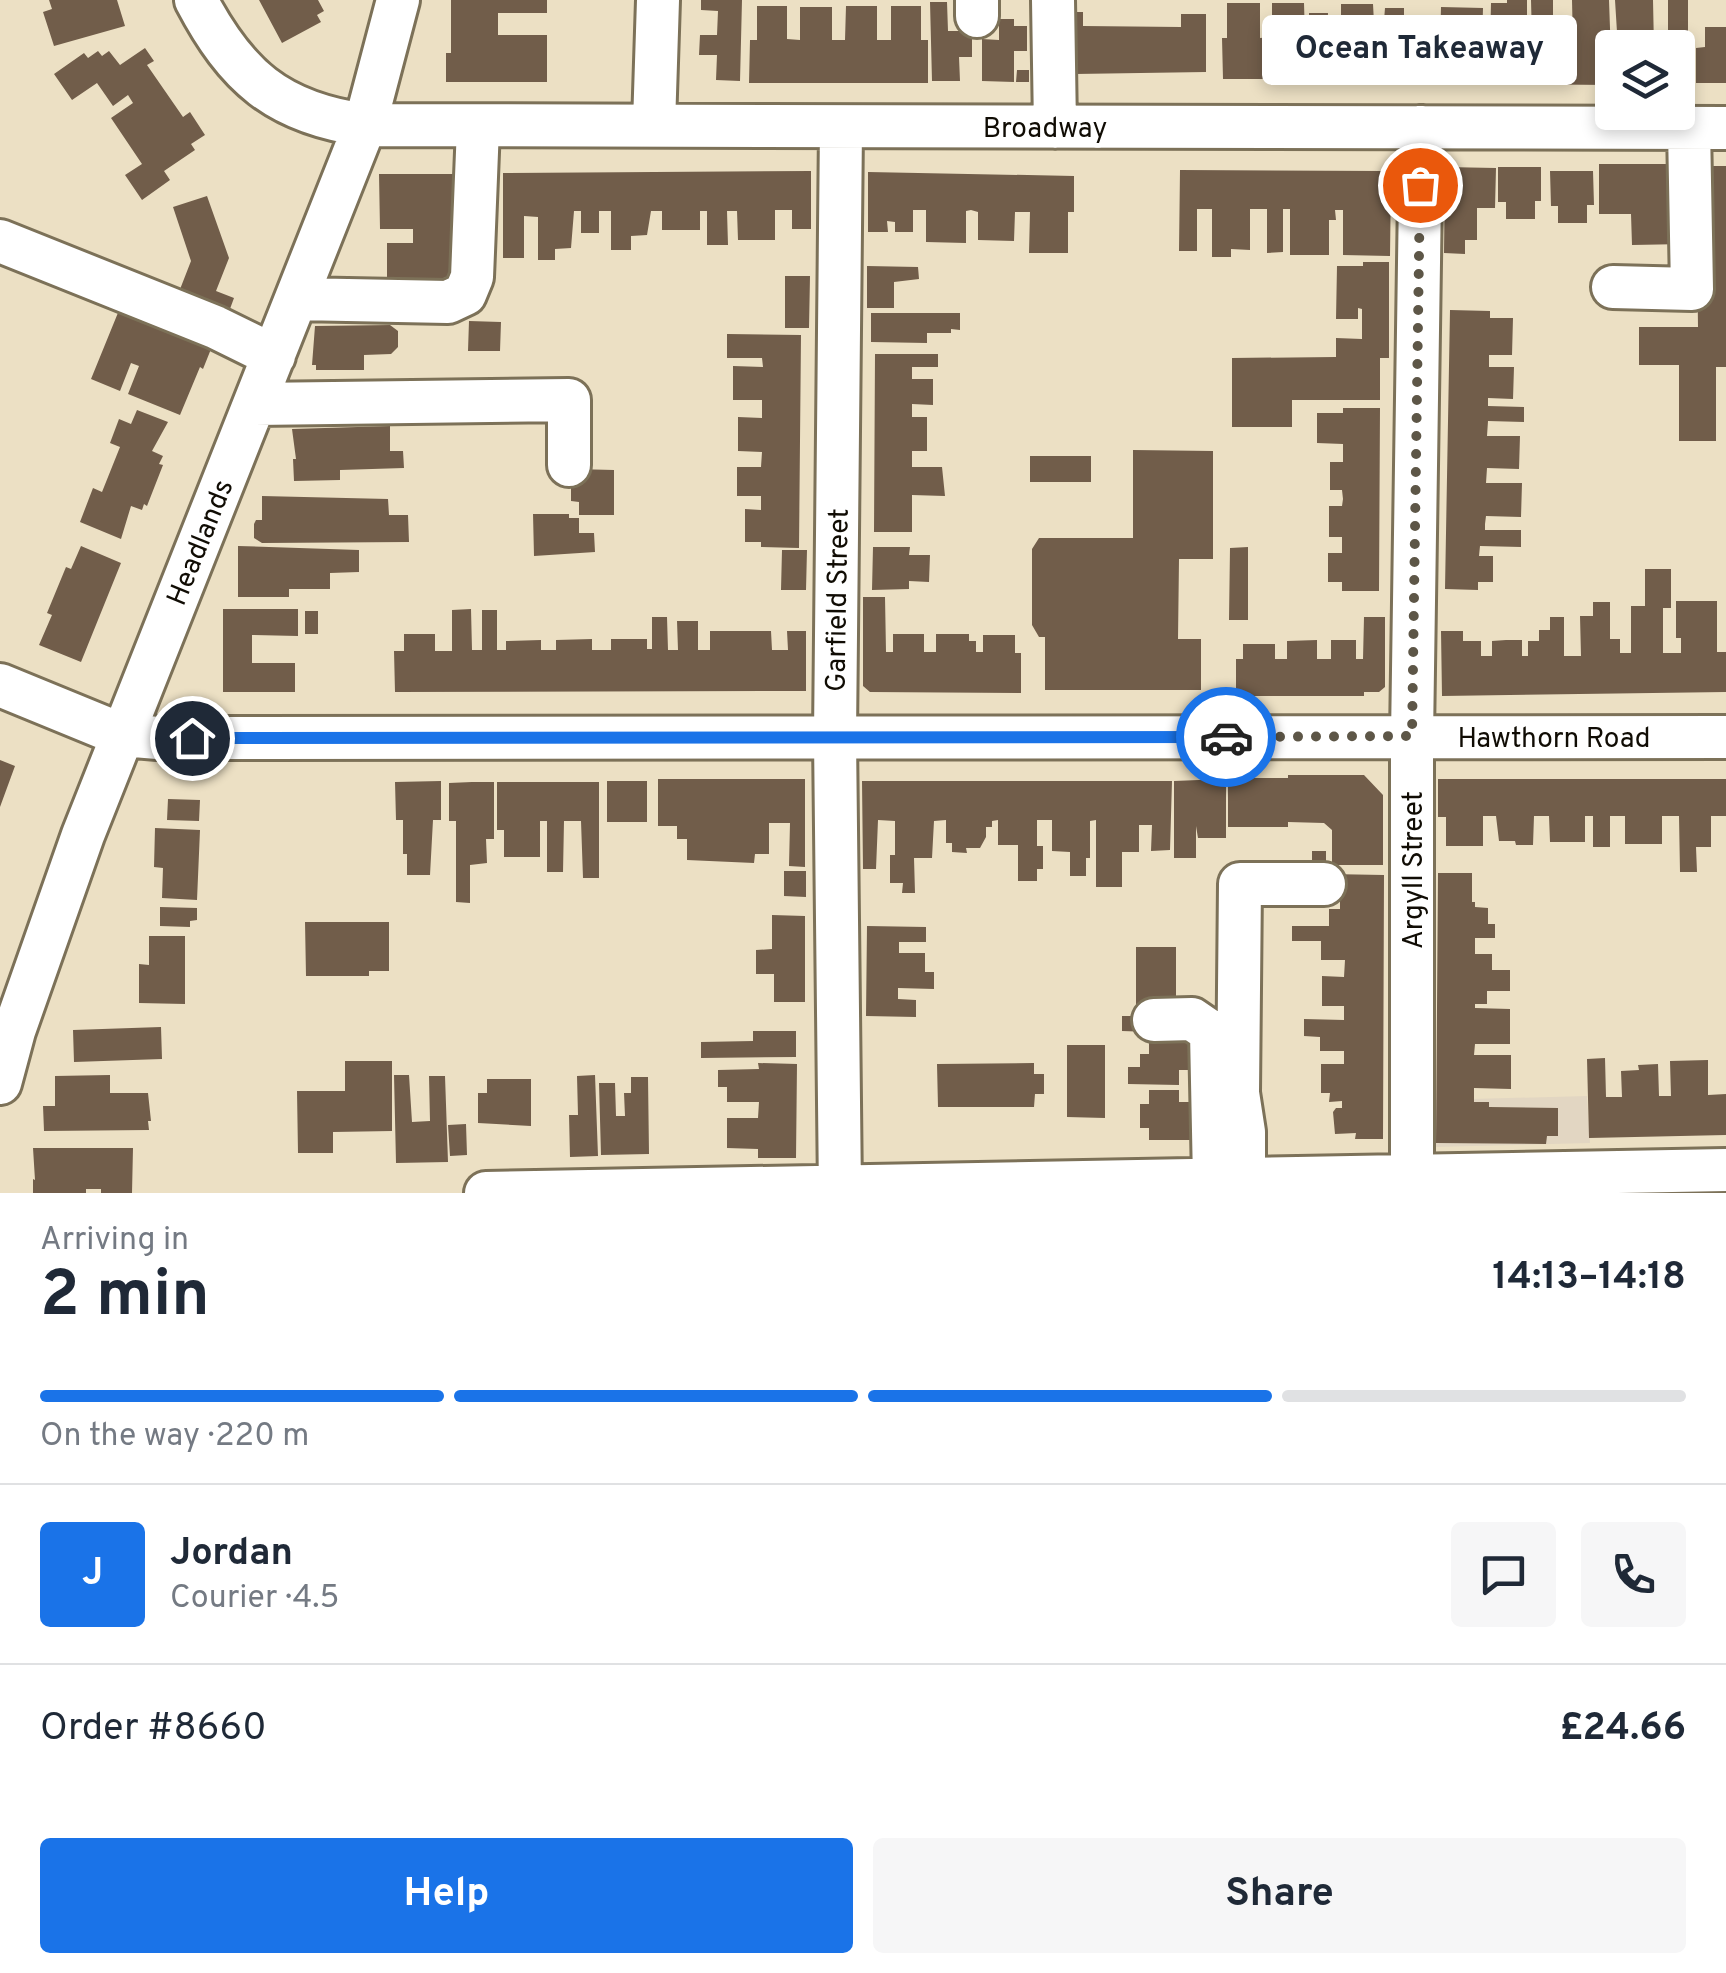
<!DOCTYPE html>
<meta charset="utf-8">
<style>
:root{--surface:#fff;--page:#f6f6f7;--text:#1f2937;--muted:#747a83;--line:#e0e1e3;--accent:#1a73e8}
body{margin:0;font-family:Overpass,sans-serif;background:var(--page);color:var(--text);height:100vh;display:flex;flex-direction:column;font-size:38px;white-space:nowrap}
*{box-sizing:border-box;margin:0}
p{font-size:32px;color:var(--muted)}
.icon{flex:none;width:55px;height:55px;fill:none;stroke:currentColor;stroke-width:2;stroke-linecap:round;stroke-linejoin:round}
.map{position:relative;height:1193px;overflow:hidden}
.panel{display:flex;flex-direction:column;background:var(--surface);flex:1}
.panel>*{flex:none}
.buttons{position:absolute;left:1595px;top:30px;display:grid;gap:20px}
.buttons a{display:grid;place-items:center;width:100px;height:100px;border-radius:10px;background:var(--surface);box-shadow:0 5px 15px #0003;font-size:50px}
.pin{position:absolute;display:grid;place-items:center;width:85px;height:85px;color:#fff;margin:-42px;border:5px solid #fff;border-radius:50%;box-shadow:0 2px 10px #0007}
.courier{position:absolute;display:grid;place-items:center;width:100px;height:100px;margin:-50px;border:8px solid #1a73e8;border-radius:50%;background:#fff;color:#222;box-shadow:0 2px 12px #0007}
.bubble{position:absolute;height:70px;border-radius:10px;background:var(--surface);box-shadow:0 5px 15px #0003;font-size:32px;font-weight:700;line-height:70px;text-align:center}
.headline em{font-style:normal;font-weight:700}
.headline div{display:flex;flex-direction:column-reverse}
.headline{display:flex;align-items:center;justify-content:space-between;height:170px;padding:0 40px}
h1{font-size:65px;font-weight:700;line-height:75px}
.bar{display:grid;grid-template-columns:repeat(4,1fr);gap:15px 10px;align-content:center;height:120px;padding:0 40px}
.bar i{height:12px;border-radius:8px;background:var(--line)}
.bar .selected{background:var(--accent)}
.bar p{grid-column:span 4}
.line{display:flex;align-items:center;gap:25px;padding:0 40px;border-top:2px solid var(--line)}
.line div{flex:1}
.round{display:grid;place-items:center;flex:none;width:105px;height:105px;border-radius:10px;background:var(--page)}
.cta{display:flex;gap:20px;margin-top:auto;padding:20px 40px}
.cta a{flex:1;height:115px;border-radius:10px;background:var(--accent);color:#fff;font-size:40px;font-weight:700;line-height:115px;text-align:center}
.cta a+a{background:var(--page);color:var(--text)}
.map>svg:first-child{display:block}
.commercial{fill:#e2d6c2}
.building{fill:#715d4a}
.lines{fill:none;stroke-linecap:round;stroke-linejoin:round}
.minor-casing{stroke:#7c7158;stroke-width:48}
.minor{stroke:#fff;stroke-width:42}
.done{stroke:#5d5647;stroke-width:10;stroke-dasharray:0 18}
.route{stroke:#1a73e8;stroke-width:12}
.labels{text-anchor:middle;stroke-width:9;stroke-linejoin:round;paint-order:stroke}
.street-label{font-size:28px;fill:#100c04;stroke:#fff}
</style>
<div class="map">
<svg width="1726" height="1193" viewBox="0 0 1726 1193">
<rect width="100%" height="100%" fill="#ece0c4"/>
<!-- commercial -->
<path class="commercial" d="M1587,1096L1590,1143L1434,1147V1100Z"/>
<!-- building -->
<path class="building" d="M49,0H117L125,26L54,46L43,12L52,9Z
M259,0H318L324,11L317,15L321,22L282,43Z
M451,0H547V13H498V35H547V82H446V53H451Z
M701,0H742L740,81L716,80L717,55H699L700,35H717L718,11L701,10Z
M1507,0H1527V39H1532L1531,0H1553V41H1566V45H1573L1572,0H1609L1612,85L1379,83L1385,8H1404V15H1424V25H1428L1427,45L1440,46L1441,7L1483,8L1482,46L1490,47L1491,3H1507Z
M1615,0H1653L1654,48H1618Z
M1668,0H1688V85H1678V48H1668Z
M930,2H947L948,31H972V57H959L960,81H932Z
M1227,3H1260V38L1272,37V3H1304L1305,38L1309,37V13H1328L1327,38H1341V4H1373L1377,79H1223L1222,38H1227Z
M757,6H787V39L800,40V7H832V40H845L846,6H877V40H891V6H921V40H928V83H749L750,40H757Z
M1059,12H1083V26L1181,27V14H1206V72L1075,74Z
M999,19H1014V26H1027V51H1014V82L982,81V39L999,40Z
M1705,27H1726V83H1696V48L1705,47Z
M145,48L154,61L147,65L183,117L190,112L205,135L191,144L195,150L164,171L170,180L142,200L125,175L142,164L111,118L133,103L128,95L113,106L97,83L72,100L54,74L84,53L88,58L98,51L102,56L109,51L120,65Z
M1017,70H1029V82H1016Z
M1599,164H1685V244L1632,245L1631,214H1599Z
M1696,166H1726V367H1716V441H1679V365H1639V327H1698Z
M1445,167L1496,168L1495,208H1477V240H1465V254L1444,253Z
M1498,167H1541V201H1535V219H1506V202H1498Z
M1180,170L1382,171L1391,179L1390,256L1343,255V210H1335L1336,220H1329V255H1290V209H1283V252L1267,253V209H1250V250L1231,249V257H1212V209H1197V251H1179Z
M811,171V229H792V210H775V240H738L737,211H727L728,245H707V211H700V230H662V211H651L647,235L631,236V250H611V211H599V233H581V211H574L571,248L555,249V260H538V217L524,216V258H503V173Z
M1550,171H1593L1594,205H1587V223H1558V206H1551Z
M868,172L1074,176V212H1068V253H1029L1030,212H1015L1014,241L978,240V212L971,210L966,211V243L926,242V210H913V232H895V222L887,221L888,232H868Z
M379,174H463L458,283H387V243H413V229H380Z
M207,196L229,258L216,291L234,298L227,317L177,297L191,261L173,207Z
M1363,262H1389V358H1380V400H1292V427H1232V358L1336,357V338L1362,339V309L1358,308V319H1336L1337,266H1363Z
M867,266L918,267L919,279L894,282V308H867Z
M785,276H810L809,328H785Z
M124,298L213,344L203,369L200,367L180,415L128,394L139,366L131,363L120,391L91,379Z
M1450,310L1490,311V318H1513L1512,355H1489V367H1514L1513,399L1488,398V406L1524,407V422L1488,421L1487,436H1520L1519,469L1487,468L1486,483H1522L1521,517L1486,516L1485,524V530H1521V547L1480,546L1479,556H1493V582H1478V590L1445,589Z
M871,313H960V330L951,329V333H927V343L871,342Z
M469,321L501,322L500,351H468Z
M390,325L398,331V347L391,354L364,355V370H316V365H312L315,326Z
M727,334L801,335L799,548L761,547V542H745V509L761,510V496H737V467H761L762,452L738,451V417L762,418V400H733V366L763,367L762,358H727Z
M875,354H938V367H912V379H933V405L912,404V417H927V451H912V467H942L945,496L912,495V532H874Z
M1343,408H1380L1379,591H1342V582H1328V553H1342V537H1329V506H1342L1343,499L1342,490H1330V462H1343V444L1317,443V413H1343Z
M137,410L168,422L152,451L163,456L159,464L163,465L147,506L144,504L142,510L131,506L121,539L80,522L93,488L102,492L120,447L110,443L119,419L131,424Z
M390,426V451H403L404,468L340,470V480L294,481L293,459H296L292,429Z
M1133,450L1213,451V559H1179L1178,639H1201V690H1045V637H1039L1032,625V549L1039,538H1133Z
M1030,456H1091V482H1030Z
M574,469L614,470V515H579V502L571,501V470Z
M262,496L388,499L389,515H408L409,542L262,543L254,538V524L256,520H262Z
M533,514H569V518H579V533H594L595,552L534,556Z
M81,546L121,563L81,662L39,645L52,615L47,613L66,567L71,569Z
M238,546L359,550V572L330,573V589H289V597H238Z
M873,547H910L909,555H930L929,582L909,581V589L872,590Z
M1248,547V620H1229L1230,548Z
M782,550H807L806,590H781Z
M1645,569H1671V608H1663V653H1681V638H1676V601H1717V652H1726V692L1442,696L1441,631H1463V641H1481V656H1492V641L1506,640H1522V656H1528V641H1539V630H1550V617H1564V656H1581L1580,616H1593V602H1610V639H1620V653H1631V606H1645Z
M863,597H885L886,652H893V634H924V652H936V634H969V641H976V652H983V635H1015V653H1021V693L870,692L863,686Z
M223,609H298V636L252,635V663H295V692H223Z
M471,609L472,650H482V610H497V650H506V641L541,640V650H556V640L592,639V650H611V639H647V649H652V617H667L668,650H678L677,621H698V650H710V631H771L772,650H788L787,631H806V691L395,692L394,651H404V634H435V651H452V610Z
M305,611H318V634H305Z
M1364,617H1385V687L1379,692H1364V696H1236V659H1243V644H1275V659H1287V641L1317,640V659H1331V640H1356V659H1363Z
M0,760L15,766L0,807Z
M1288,775H1364L1383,795V865H1332V830L1324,823L1288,822V827H1228V778H1288Z
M658,779H805V867L789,866L790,823H769V854H755L754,863L687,860V839H677V826H658Z
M1438,779H1726V816H1711V847H1696L1697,872H1680L1679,816H1662V844H1625V816H1610V847H1593V816H1585V842H1550L1549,816H1534L1533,845H1516L1515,841H1499L1496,816H1483V846H1446V817H1438Z
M1199,780H1226V838H1198L1196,826V858H1174V781Z
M441,781V820H433L430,875H407V854H403V820H396L395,782Z
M607,781H647V822H607Z
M862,781H1172L1170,850L1151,851L1152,825H1139V852H1122V887H1096V820L1090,821V858H1086V876H1070V852L1052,851V820H1037V846H1043V869H1037V881H1018V845H998V820L992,821V827H986V837L980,848H966L967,853L952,852V843H946V820L934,821L932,858H914L915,893H902L903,883H890V855H895V821L878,820L876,869H863Z
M472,782H494V839H486L487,863L470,865V903L456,902V821H449V783Z
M497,782H599V878H583L581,821H564L563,872H547V821H540V857H504V830H497Z
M168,799L200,800L199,821L167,820Z
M155,828L200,830L197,900L162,898L163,868L154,867Z
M1312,851H1326V865H1312Z
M784,871H806V897L784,896Z
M1438,873H1472V902H1475V907L1488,908V924H1495V938H1475V954H1492V970H1510V991H1487V1004H1475V1008L1510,1009V1044H1475L1474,1055H1511V1089L1474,1088V1102H1489V1107L1558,1108V1136H1547L1546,1144L1436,1143Z
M1329,874L1384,875L1383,1139H1355L1356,1133L1335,1134L1333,1112L1336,1108H1342V1101L1329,1102L1330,1093H1321V1064H1344V1051H1320V1037L1304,1036V1019L1344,1020V1006H1322V976L1344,977L1345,960H1321V941H1292V926H1329V909H1340V891Z
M160,907L197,908V920L190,921V927L160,926Z
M772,915L805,916V1002H774V974H756V950L772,949Z
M305,922H389V971H369V976H306Z
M867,926L926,927V942H899V953H925V972H934V989L898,988V999L916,1000V1017L866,1016Z
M149,936H185V1004L139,1003V964L149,965Z
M1136,947H1176V1011H1136Z
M1122,1016H1151V1032L1122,1031Z
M161,1027L162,1059L74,1062L73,1030Z
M753,1031H796V1057L701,1058V1042L753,1041Z
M1149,1035H1192V1070H1179V1085L1128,1084V1067H1140V1054H1149Z
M1067,1045H1105V1118L1067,1117Z
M1605,1058L1606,1097H1622L1621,1071L1639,1070L1638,1065L1658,1064L1659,1096H1671L1670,1061L1708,1060V1095L1726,1094V1135L1589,1138L1587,1059Z
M345,1061H392V1131L333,1132V1153H298L297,1091H345Z
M758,1063L797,1064L796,1158H758V1149L727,1148V1118H758L759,1102H727V1087H718V1070L759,1069Z
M1034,1063V1074H1044V1094H1035L1034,1107H938L937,1064Z
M110,1075V1093H148L151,1121H148L149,1130L44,1131L43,1106H55V1076Z
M394,1075H409L412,1122L430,1121L429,1076H445L448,1162L396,1163Z
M595,1075L598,1156L570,1157L569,1115H578L577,1076Z
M631,1077H648L649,1154L601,1155L599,1083H615L616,1116H625L624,1093H631Z
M487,1079H531V1126L478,1123V1093H487Z
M1149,1090H1179V1102H1192V1140H1149V1128H1140V1104H1149Z
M466,1124L467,1155L450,1156L448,1125Z
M33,1148H133L132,1193H101V1189H86V1193H33V1179L35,1180Z"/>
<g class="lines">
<defs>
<path id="minor" d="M196,0C236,76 277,113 365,125L1726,128
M1053,0L1055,127
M977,16V0
M654,125L658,0
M0,241L215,327L274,356
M1613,287L1692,289L1689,128
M297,299L448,302L465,294L472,277L478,127
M255,404L569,400V465
M0,685L122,735L158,738L1726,737
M1154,1020L1192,1019L1211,1032L1214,1180
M0,1083L14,1031L83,835L365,125L398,0
M1244,1179V1132L1238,1093L1240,884H1324
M486,1193L1726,1170
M840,1193L835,737L841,127
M1412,1193V737L1421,127"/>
</defs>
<!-- minor casing -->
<use href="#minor" class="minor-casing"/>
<!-- minor -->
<use href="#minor" class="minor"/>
</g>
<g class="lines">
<!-- done -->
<path class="done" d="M1226,737L1412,736L1420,185"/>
<!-- route -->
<path class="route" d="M192,738L1226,737"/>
</g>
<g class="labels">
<!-- street labels -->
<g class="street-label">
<text x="1045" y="137">Broadway</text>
<text transform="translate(199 542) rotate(-68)" y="10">Headlands</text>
<text transform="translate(836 600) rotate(-89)" y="10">Garfield Street</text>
<text x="1554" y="747">Hawthorn Road</text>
<text transform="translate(1412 870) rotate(-90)" y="10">Argyll Street</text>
</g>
</g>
</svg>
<div class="buttons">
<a><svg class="icon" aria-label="layers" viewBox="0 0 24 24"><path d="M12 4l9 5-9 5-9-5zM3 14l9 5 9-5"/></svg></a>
</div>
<div class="pin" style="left:1420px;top:185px;background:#ea580c"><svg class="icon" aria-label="bag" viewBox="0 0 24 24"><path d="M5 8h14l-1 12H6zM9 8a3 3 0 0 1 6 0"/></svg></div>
<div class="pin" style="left:192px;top:738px;background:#1f2937"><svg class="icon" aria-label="home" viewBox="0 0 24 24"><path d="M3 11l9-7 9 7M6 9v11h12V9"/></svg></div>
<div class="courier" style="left:1226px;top:737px"><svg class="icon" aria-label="car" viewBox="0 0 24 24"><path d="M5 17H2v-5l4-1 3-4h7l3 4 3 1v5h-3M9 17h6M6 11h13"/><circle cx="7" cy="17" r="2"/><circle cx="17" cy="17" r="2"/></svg></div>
<div class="bubble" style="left:1262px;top:15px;width:315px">Ocean Takeaway</div>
</div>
<section class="panel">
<div class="headline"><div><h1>2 min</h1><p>Arriving in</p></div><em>14:13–14:18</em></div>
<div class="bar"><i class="selected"></i><i class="selected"></i><i class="selected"></i><i></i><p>On the way · 220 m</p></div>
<div class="line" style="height:180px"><b class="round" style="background:var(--accent);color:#fff">J</b><div><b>Jordan</b><p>Courier · 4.5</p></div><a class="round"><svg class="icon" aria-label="chat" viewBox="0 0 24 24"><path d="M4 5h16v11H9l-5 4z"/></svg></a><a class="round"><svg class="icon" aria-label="phone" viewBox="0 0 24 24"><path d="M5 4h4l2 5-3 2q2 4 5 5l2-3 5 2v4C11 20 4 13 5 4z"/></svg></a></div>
<div class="line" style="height:130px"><div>Order #8660</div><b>£24.66</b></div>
<div class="cta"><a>Help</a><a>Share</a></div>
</section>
